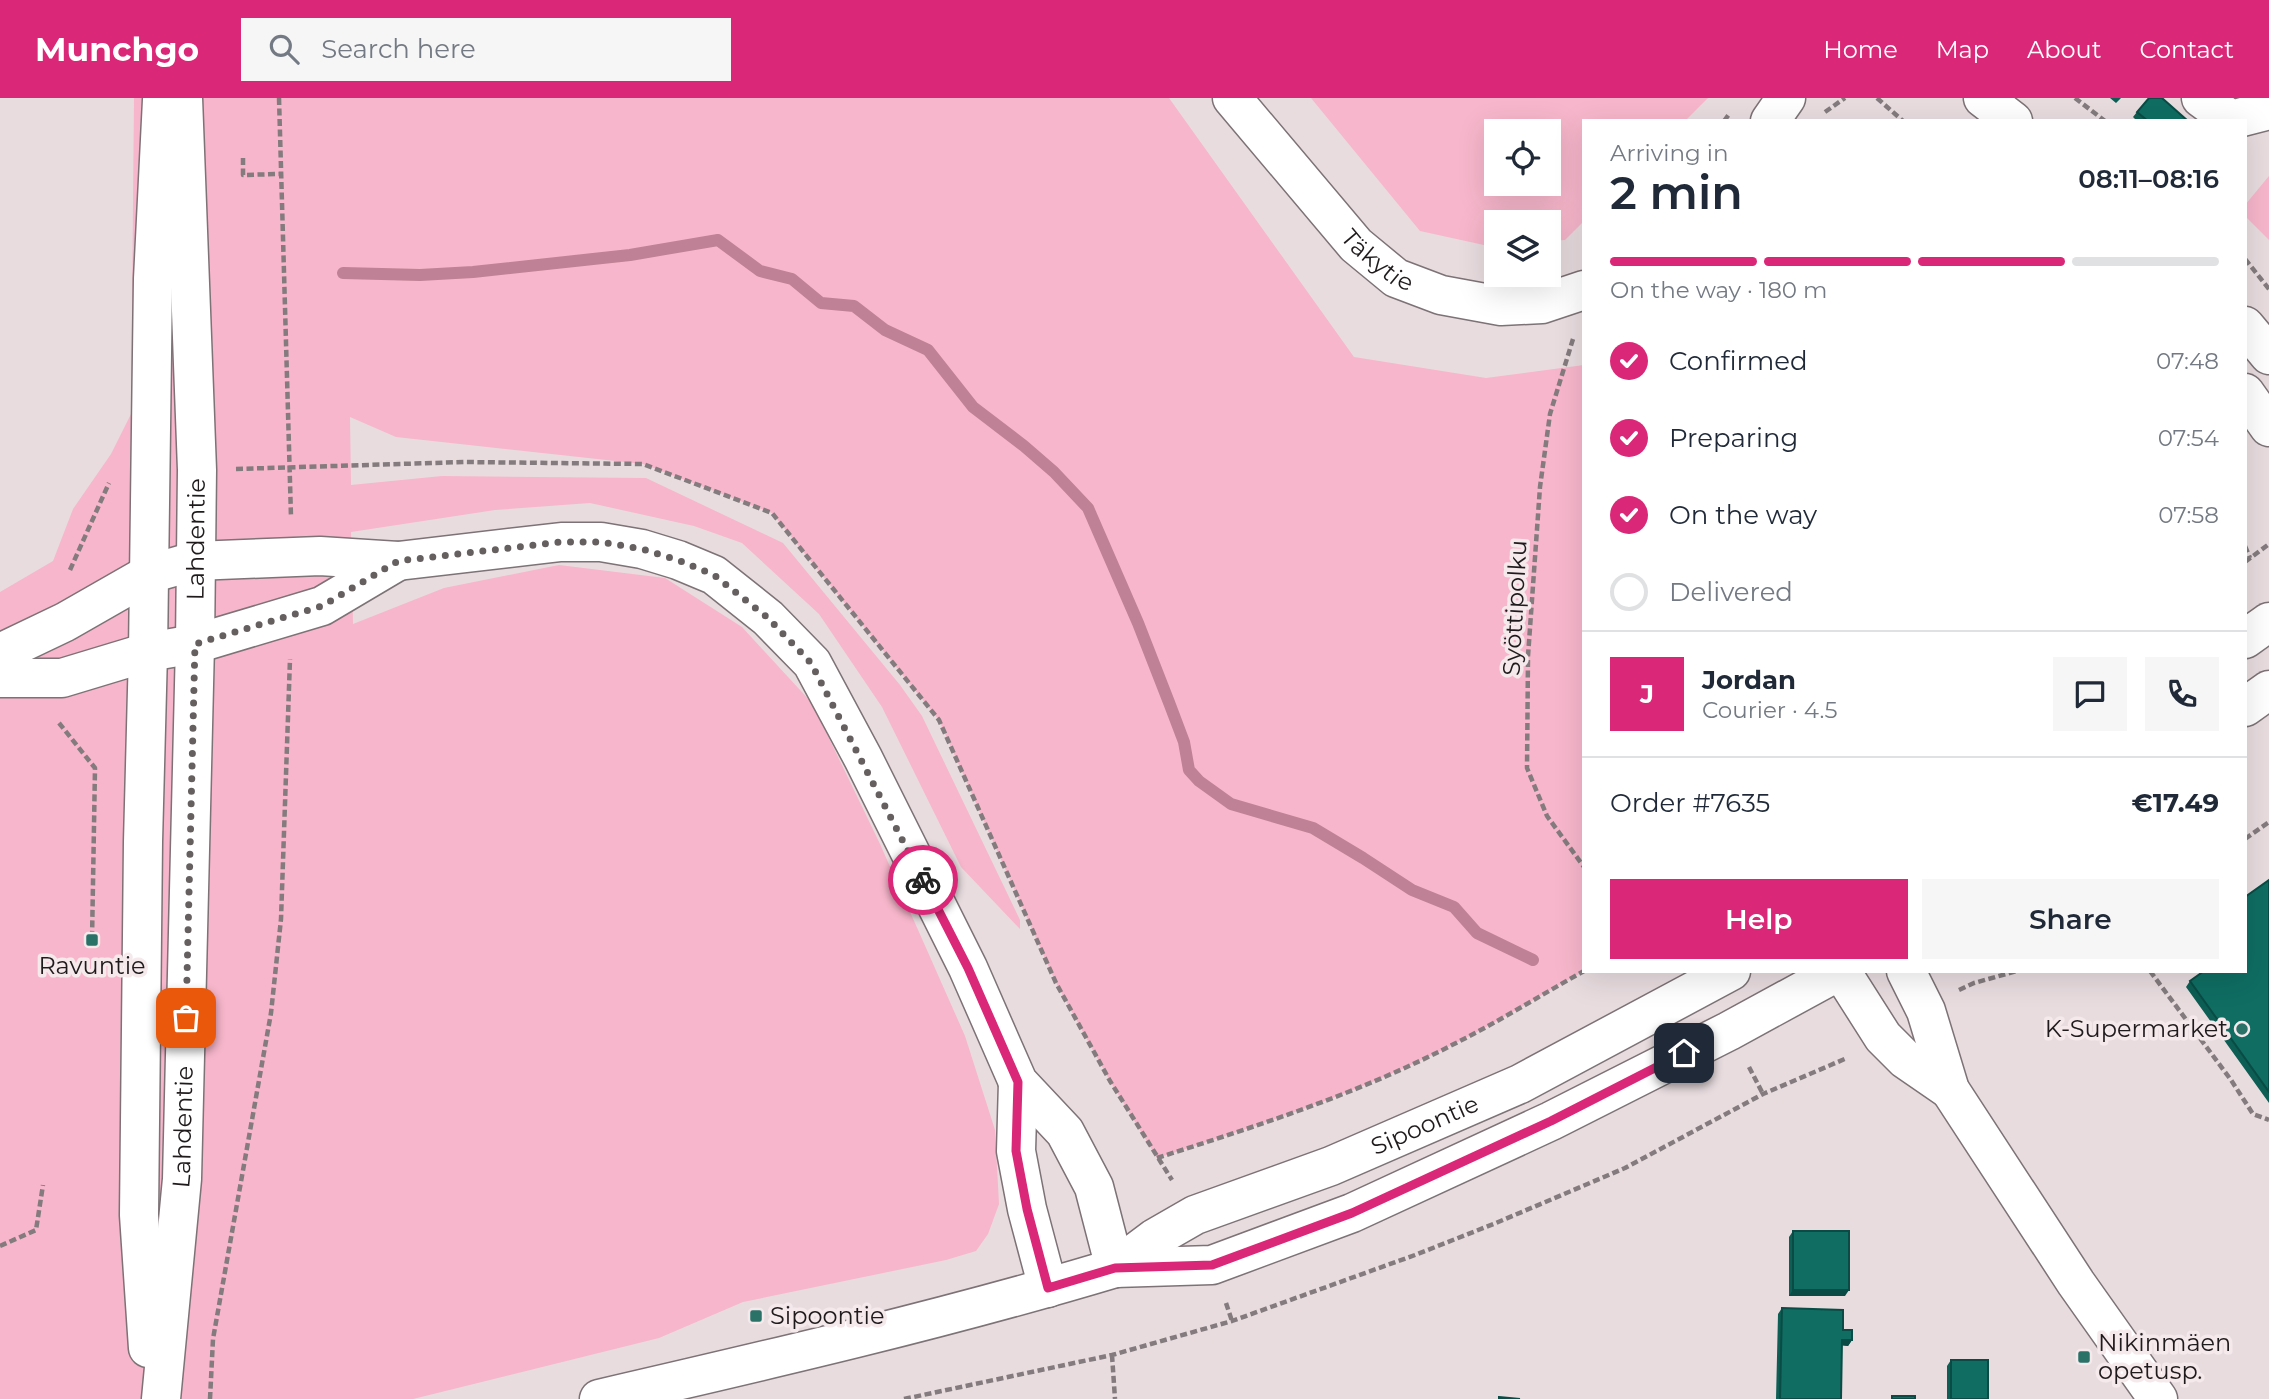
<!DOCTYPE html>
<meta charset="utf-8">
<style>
:root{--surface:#fff;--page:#f6f6f7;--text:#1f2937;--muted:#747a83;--line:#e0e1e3;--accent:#db2777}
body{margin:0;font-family:Montserrat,sans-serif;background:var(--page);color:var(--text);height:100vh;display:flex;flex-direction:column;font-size:26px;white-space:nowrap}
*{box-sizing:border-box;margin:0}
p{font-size:23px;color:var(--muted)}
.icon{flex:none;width:38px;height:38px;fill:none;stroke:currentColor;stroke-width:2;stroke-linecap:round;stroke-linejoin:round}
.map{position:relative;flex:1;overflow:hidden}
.drawer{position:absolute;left:1582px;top:21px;width:665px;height:854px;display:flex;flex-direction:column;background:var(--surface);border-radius:0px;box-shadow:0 7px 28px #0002}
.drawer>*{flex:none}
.tools{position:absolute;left:1484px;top:21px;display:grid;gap:14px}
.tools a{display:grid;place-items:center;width:77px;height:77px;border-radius:0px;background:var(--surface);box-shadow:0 7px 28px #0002;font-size:35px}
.pin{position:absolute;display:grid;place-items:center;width:60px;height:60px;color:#fff;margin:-30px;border-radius:14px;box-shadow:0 4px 10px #0006}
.courier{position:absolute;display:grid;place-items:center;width:70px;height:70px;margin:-35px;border:5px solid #db2777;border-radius:50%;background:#fff;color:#222;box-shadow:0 2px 9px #0007}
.head em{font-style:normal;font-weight:600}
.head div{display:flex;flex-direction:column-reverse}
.head{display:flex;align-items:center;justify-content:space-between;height:119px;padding:0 28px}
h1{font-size:46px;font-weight:600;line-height:52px}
.bar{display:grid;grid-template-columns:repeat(4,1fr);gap:10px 7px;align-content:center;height:84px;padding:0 28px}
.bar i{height:9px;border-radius:5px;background:var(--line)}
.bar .on{background:var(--accent)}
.bar p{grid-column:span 4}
.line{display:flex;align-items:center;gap:18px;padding:0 28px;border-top:2px solid var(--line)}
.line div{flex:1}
.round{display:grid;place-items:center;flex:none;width:74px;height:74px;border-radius:0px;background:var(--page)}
ol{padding:0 28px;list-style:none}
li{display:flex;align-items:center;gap:21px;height:77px}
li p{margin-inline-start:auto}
li .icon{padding:7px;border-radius:50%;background:var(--accent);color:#fff;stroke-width:4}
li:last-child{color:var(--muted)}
li i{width:38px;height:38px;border:4px solid var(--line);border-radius:50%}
.primary-button{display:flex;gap:14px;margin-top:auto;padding:14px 28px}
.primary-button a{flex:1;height:80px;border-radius:0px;background:var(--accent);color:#fff;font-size:28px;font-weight:600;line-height:80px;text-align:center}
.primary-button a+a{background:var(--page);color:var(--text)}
header{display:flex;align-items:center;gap:42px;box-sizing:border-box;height:98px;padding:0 35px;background:var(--accent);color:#fff}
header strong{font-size:33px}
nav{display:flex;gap:38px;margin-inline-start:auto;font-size:24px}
.search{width:490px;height:63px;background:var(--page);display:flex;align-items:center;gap:18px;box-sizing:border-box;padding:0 24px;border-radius:0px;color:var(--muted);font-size:26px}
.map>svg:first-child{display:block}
.green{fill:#f7b6cb;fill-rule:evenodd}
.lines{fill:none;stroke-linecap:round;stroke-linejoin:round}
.stream{stroke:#bf8195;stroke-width:12}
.minor-casing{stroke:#7d7276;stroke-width:41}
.major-casing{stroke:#7d7276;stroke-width:41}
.path{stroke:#837b7d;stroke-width:4.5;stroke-dasharray:7 3.5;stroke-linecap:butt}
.minor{stroke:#fff;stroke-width:38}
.major{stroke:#fff;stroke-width:38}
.wall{fill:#0d5e54}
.shaded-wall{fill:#0a4c45}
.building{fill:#0f6d62;stroke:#0a4c45;stroke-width:2}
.done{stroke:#655f60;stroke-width:7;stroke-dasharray:0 12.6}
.route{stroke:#db2777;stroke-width:9}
.poi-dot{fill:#2a7168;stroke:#f5e9ec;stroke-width:2.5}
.labels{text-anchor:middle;stroke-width:7;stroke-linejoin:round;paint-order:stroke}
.street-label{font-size:24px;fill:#1f1b1c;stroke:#f5e9ec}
.poi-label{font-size:24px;fill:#1f1b1c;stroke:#f5e9ec;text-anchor:start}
</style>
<header>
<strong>Munchgo</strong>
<div class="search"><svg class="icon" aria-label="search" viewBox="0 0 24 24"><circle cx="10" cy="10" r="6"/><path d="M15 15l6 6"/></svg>Search here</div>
<nav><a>Home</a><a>Map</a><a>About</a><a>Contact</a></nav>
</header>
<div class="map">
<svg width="2269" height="1301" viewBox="0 0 2269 1301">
<rect width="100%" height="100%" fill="#e8dcdf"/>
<!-- green -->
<path class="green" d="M134,0H1169L1354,259L1486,280L1584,267V873C1541,897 1498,924 1454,946C1360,995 1257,1028 1157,1060L1110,983L1056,885L939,622L772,415L643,366L396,339L350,319L351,387L442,378L646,380L783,445L900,587L922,618L1020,822V831L961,769L882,609L819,516L742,445L694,428L590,405L495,412L351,434L353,526L444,490L559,467L665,480L742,529L812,605L880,746L965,938L995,1032L999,1106L988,1136L976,1153L946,1162L743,1204L659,1240L413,1301H0V494L53,463L73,411L111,356L131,316Z
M1311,0H1708L1685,23H1584V123L1565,142L1549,143V124H1496V148L1493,149L1420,133ZM1496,33H1549V86H1496Z
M2269,78V142L2245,118V107Z"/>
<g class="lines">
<!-- stream -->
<path class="stream" d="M343,175L420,177L473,174L630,157L718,142L760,173L792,181L821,205L854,208L885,232L928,252L973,309L1024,348L1054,374L1088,410L1138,525L1170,607L1184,644L1189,672L1199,683L1231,706L1313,730L1363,760L1412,792L1454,809L1477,835L1533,862"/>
<defs>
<g id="minor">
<path id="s1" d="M1232,0L1356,147L1396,180L1441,197L1501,208L1542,206L1584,192"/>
<path d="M1983,0L2013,23"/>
<path d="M2201,0L2231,22L2269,12"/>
<path d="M1770,23L1786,0"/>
<path d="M2245,228L2269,257"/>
<path d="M2245,295L2269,329"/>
<path d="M2245,541L2269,524"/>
<path d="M0,555L65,524L149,476L195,463"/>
<path d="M0,580H62L148,554L195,546"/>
<path d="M2245,609L2269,592"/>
<path d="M1841,873L1883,939L1905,961L1950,992"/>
<path d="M1906,873L1926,913L1950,992L2076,1185L2158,1301"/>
<path d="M1115,1170L1212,1167L1352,1115L1551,1023L1729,933L1839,873"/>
<path id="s2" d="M1115,1170L1155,1140L1195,1117L1331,1068L1520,986L1731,873"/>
</g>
<g id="major">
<path d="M195,463L320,458L398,463L561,444H601L642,451L678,462L714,477L768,520L812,565L863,660L968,870L1018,984L1065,1034L1094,1089L1115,1170C945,1221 772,1261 599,1301"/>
<path d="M195,546L322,508L398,463"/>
<path d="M1018,984L1016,1053L1027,1111L1048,1190"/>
<path d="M148,1250L139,1117L143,744L148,554L153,181L162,2"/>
<path id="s3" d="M161,1301L182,1081L195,546L197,372L183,0"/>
</g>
</defs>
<!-- minor casing -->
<use href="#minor" class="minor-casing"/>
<!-- major casing -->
<use href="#major" class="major-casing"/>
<!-- path -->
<path class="path" d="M279,0L291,419
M1877,0L1903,23
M2075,0L2105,23
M1825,14L1845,0
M1724,23L1730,15
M243,60V77L279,76
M2245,161L2269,191
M1573,241L1550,316L1540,389L1528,558L1527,670L1547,718L1584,769
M236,371L464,364L643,366L772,415L939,622L1056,885L1110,983L1172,1082
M2245,448L2250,460
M2245,464L2269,446
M70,472L109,385
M59,625L95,670L92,842
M2245,741L2269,724
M2150,873L2231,982L2253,1016L2269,1022
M1959,892L1974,885L2017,873
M1749,969L1763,996
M1157,1060C1257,1028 1360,995 1454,946C1498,924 1541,897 1584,873
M0,1148L36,1132L43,1087
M1226,1205L1232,1223
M1112,1257L1115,1301
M210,1301L213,1241L271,915L281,821L290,561
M904,1301L1112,1257L1232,1223L1415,1157L1496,1125L1625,1070L1763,996L1847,960"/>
<!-- minor -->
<use href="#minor" class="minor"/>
<!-- major -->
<use href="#major" class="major"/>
</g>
<!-- wall -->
<path class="wall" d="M2110,0H2121L2116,5Z
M2137,14L2188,23H2137L2133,19Z
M2269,782V1005L2186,889L2190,883L2245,873Z
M1793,1133L1845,1198H1789V1139Z
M1782,1210L1843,1232L1852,1242L1848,1248L1842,1247L1841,1301H1776L1778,1216Z
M1951,1262L1988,1301H1947V1268Z"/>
<!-- shaded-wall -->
<path class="shaded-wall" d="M1793,1192H1849L1845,1198H1789Z
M1842,1242H1852L1848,1248L1838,1247Z"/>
<!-- building -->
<path class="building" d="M2149,0H2162L2188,23H2148L2137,14Z
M2269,782V994L2190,883L2204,873H2245V799Z
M1793,1133H1849V1192H1793Z
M1782,1210L1843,1212V1232H1852V1242H1842L1841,1301H1780Z
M1951,1262H1988V1301H1951Z
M1892,1298H1915V1301H1892Z
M1499,1299L1520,1301H1499Z"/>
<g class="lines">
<!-- done -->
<path class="done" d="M186,920L195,546L322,508L398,463L561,444H601L642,451L678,462L714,477L768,520L811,565L923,782"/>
<!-- route -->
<path class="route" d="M923,782L968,870L1018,984L1016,1053L1027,1111L1048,1190L1115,1170L1212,1167L1352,1115L1551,1023L1684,955"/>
</g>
<!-- markers -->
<g class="poi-dot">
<rect x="85" y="835" width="14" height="14" rx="3.5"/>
<circle cx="2242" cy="931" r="7"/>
<rect x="749" y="1211" width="14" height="14" rx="3.5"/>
<rect x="2077" y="1252" width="14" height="14" rx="3.5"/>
</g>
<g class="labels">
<!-- street labels -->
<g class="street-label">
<text dy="8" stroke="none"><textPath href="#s1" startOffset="219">Täkytie</textPath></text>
<text dy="8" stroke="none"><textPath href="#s3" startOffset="861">Lahdentie</textPath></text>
<text transform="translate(1515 510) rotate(-87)" y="8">Syöttipolku</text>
<text dy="8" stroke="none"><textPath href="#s2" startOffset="343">Sipoontie</textPath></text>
<text dy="8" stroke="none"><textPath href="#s3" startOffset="273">Lahdentie</textPath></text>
</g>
<!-- poi labels -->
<g class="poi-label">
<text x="92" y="876" text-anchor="middle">Ravuntie</text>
<text x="2228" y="939" text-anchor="end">K-Supermarket</text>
<text x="770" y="1226">Sipoontie</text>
<text x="2098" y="1253">Nikinmäen<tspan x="2098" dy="28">opetusp.</tspan></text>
</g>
</g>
</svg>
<div class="tools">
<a><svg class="icon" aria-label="locate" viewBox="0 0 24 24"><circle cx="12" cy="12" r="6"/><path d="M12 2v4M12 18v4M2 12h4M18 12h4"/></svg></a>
<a><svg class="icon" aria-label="layers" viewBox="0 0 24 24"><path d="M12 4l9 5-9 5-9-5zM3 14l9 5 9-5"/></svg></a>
</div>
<div class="pin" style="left:186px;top:920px;background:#ea580c"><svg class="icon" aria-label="bag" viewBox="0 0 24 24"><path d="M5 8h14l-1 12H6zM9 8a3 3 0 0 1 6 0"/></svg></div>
<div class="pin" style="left:1684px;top:955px;background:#1f2937"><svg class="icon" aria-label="home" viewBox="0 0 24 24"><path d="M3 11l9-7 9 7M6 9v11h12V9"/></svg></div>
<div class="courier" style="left:923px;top:782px"><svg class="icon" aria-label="bike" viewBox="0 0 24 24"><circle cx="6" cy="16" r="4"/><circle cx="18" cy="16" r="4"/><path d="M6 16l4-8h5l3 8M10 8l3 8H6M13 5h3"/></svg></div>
<section class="drawer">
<div class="head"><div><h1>2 min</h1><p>Arriving in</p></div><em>08:11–08:16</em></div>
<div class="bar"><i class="on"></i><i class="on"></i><i class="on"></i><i></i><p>On the way · 180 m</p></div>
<ol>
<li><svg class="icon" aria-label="check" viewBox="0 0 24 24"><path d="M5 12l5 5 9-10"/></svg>Confirmed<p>07:48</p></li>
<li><svg class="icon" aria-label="check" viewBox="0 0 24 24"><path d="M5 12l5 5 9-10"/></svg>Preparing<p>07:54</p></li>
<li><svg class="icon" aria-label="check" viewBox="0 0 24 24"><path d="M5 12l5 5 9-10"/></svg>On the way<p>07:58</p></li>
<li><i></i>Delivered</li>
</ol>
<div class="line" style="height:126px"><b class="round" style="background:var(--accent);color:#fff">J</b><div><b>Jordan</b><p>Courier · 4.5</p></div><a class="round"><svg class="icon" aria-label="chat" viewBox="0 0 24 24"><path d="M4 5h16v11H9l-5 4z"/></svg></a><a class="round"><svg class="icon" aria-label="phone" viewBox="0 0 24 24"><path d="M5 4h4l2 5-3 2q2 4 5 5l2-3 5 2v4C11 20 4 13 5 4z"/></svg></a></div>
<div class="line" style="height:91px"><div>Order #7635</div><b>€17.49</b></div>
<div class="primary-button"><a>Help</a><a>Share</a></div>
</section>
</div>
